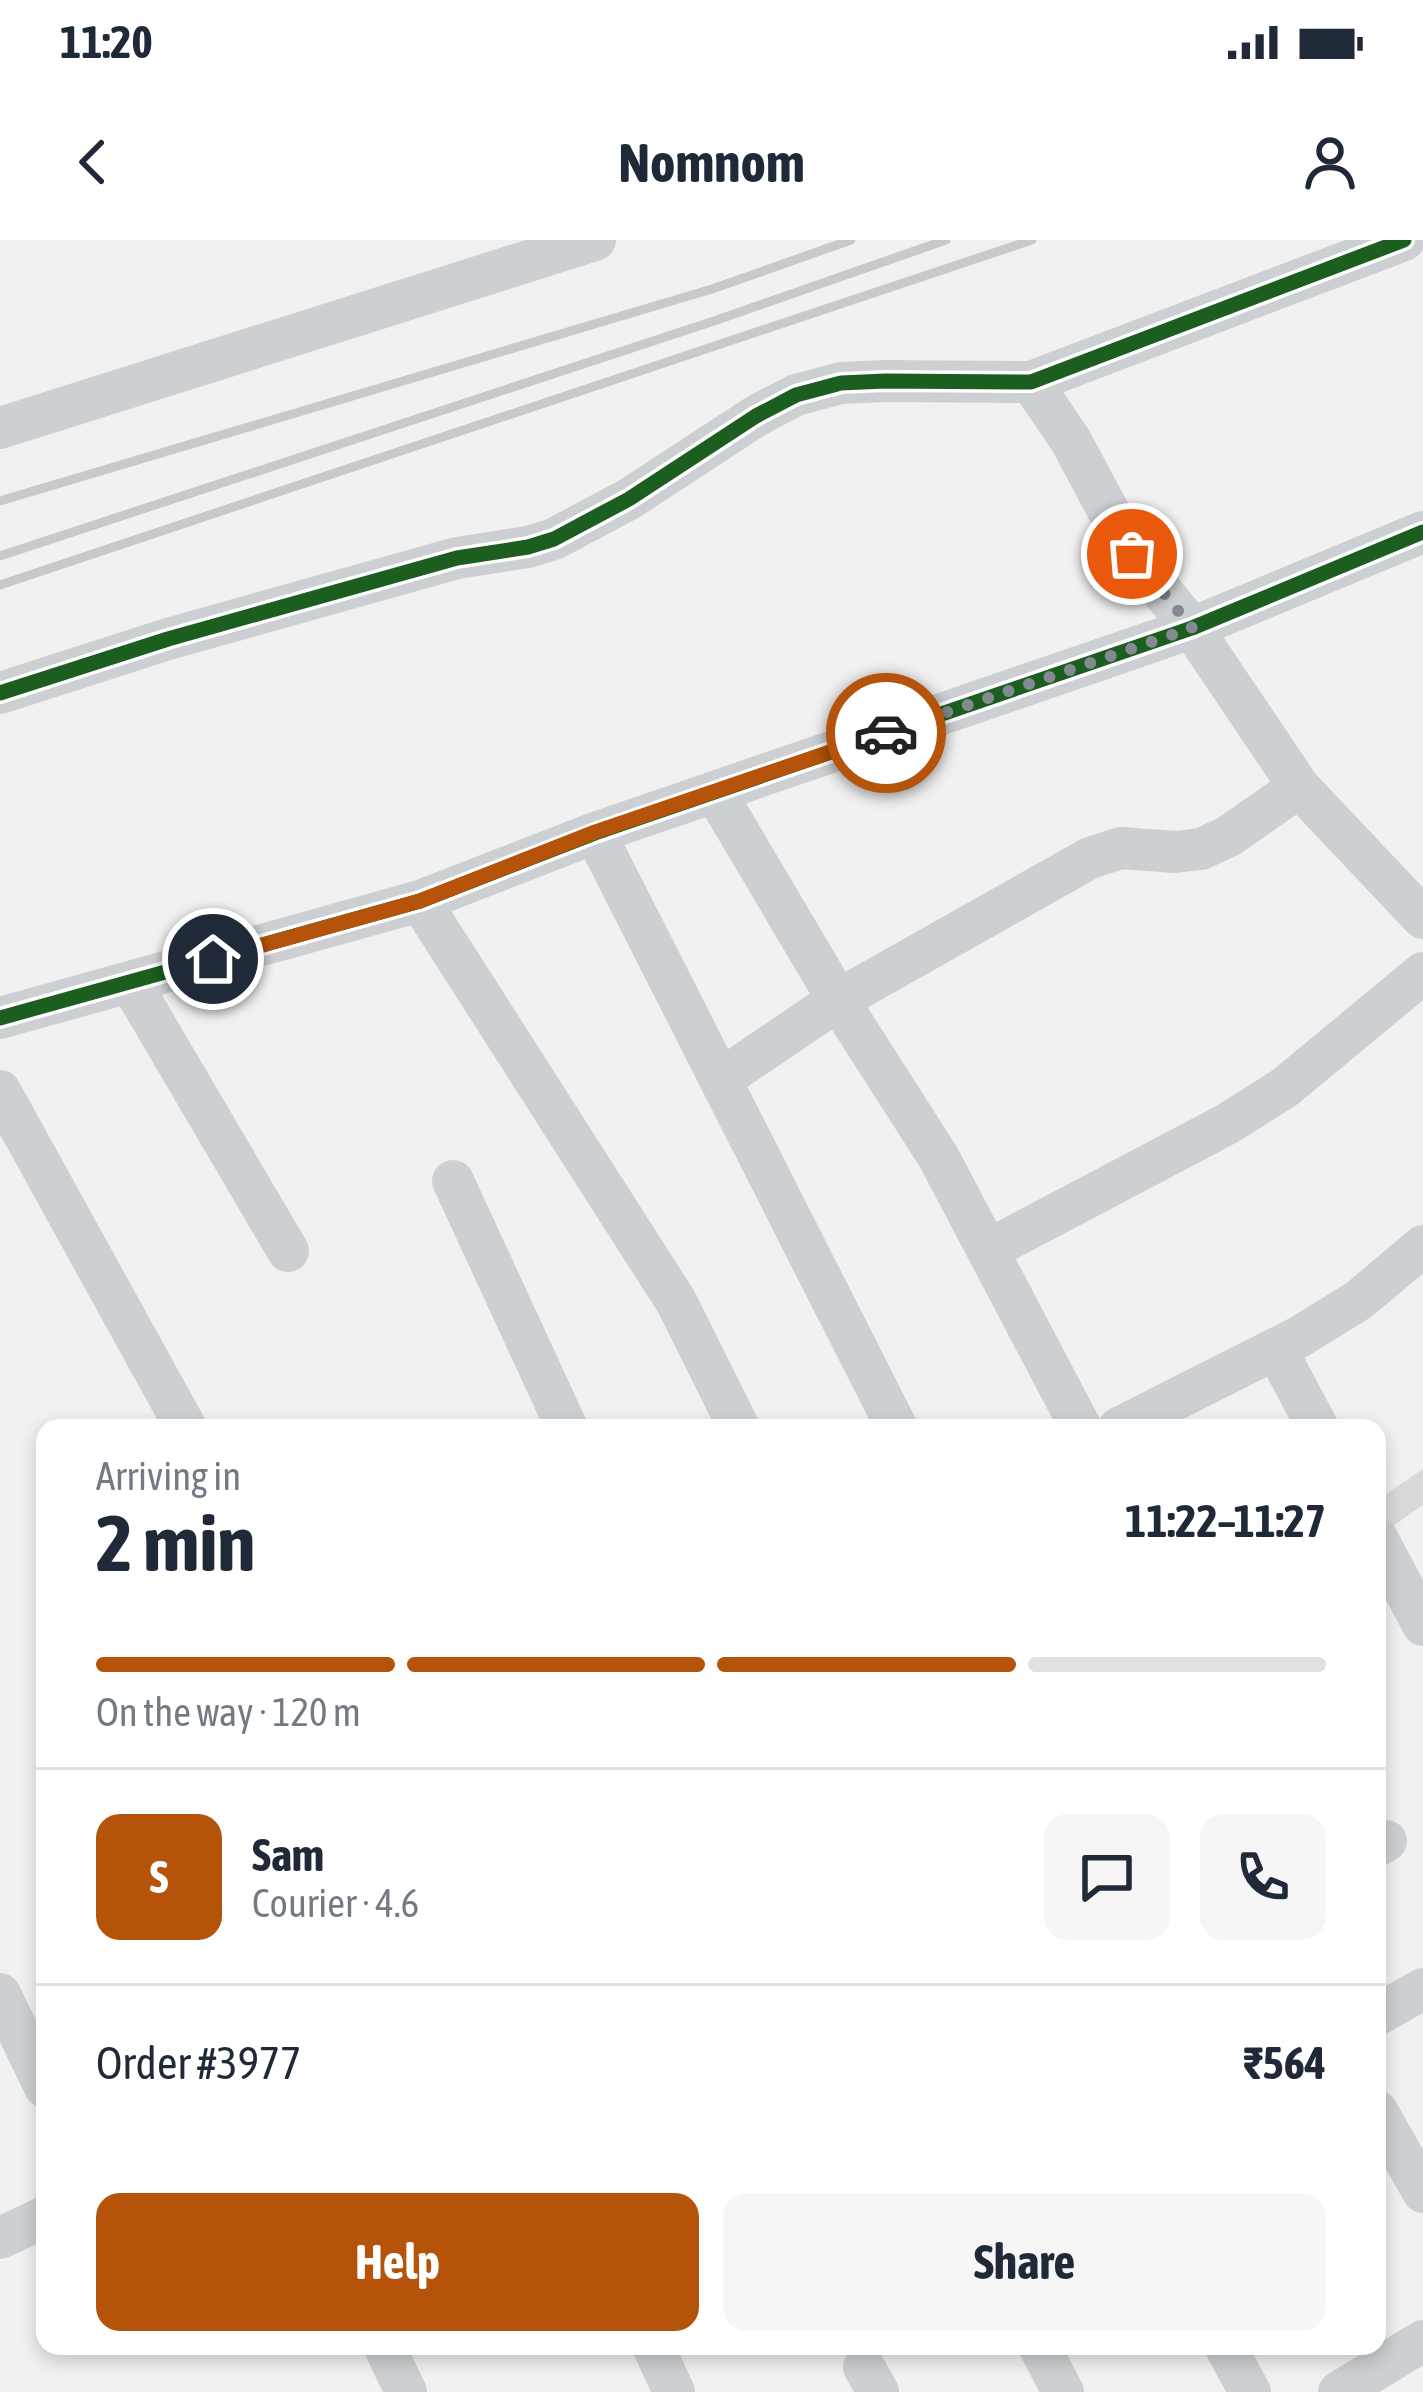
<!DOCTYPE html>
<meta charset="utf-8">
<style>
:root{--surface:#fff;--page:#f6f6f7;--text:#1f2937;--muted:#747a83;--line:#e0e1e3;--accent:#b45309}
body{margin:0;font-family:"Asap Condensed",sans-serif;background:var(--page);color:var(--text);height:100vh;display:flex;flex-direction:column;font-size:45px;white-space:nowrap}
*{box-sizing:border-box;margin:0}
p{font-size:39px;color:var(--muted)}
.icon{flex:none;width:66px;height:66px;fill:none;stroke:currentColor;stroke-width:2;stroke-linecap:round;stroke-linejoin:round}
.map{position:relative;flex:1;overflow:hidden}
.panel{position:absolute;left:36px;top:1179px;width:1350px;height:936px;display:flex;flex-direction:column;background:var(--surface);border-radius:24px;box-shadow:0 6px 18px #0003}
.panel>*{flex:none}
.pin{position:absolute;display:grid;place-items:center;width:102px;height:102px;color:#fff;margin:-51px;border:6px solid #fff;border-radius:50%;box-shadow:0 3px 12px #0007}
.courier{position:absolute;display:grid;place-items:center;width:120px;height:120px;margin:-60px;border:9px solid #b45309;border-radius:50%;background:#fff;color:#222;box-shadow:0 3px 15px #0007}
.summary em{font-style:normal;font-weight:700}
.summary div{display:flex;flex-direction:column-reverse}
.summary{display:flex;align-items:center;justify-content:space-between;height:204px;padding:0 60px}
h1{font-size:78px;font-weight:700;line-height:90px}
.bar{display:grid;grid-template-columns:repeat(4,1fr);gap:18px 12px;align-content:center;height:144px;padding:0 60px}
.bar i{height:15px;border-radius:9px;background:var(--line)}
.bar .selected{background:var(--accent)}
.bar p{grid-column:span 4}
.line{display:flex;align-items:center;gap:30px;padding:0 60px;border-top:3px solid var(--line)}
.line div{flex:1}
.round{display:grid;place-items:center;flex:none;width:126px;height:126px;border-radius:24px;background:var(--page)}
.button{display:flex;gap:24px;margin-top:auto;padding:24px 60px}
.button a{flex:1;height:138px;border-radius:24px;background:var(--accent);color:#fff;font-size:48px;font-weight:700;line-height:138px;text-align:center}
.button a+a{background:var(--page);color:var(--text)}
.status{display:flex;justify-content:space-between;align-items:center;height:84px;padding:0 60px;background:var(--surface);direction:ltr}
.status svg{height:33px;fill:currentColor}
header{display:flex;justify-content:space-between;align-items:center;height:156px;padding:0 60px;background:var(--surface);font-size:54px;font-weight:700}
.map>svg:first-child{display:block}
.building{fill:#d9d9db}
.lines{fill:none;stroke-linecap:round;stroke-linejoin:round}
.minor{stroke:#cdd0d2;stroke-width:42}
.rail{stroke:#c8c9cb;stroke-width:9}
.cycleway-casing{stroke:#fff;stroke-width:22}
.cycleway{stroke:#1b5e20;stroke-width:15}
.done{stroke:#848a91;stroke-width:12;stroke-dasharray:0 21.6}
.route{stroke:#b45309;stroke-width:15}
</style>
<div class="status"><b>11:20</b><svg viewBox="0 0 49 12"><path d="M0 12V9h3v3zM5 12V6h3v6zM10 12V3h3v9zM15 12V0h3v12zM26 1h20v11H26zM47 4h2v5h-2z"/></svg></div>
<header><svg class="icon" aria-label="back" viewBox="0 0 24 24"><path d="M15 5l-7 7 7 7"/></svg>Nomnom<svg class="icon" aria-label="person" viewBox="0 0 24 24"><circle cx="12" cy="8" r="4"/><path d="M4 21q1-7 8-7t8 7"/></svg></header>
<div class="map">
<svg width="1423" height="2152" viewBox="0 0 1423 2152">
<rect width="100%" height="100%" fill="#f2f1f1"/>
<!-- building -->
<path class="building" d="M1423,1229V1265L1377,1297V1260Z"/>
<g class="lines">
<!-- minor -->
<path class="minor" d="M1031,142L1071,201L1132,315L1192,388L1299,547L1423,678
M0,188L595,0
M0,453L168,399L457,318L528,307L554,299L629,259L756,176L796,155L841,143L885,141L1031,142L1404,0
M715,552L838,760L939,918L1081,1188
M595,593L897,1188
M420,661L677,1063L739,1188
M130,742L288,1011
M0,778L420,661L595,593L1192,388L1423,292
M720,840L838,760L1090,618L1121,608L1175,612L1201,609L1229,596L1299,547
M0,851L186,1188
M453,941L567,1188
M990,1009L1227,884L1284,848L1423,733
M1276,1109L1318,1188
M1119,1188L1299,1097L1359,1060L1423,1006
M1377,1298L1423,1385
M1377,1606L1386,1601
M0,1754L45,1847
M1377,1775L1423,1749
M1377,1871L1423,1952
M0,1998L45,1977
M384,2106L406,2152
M653,2106L674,2152
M1039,2106L1063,2152
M1225,2106L1250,2152
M864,2127L878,2152
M1339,2152L1423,2101"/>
<!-- rail -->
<path class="rail" d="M0,261L712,49L851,0
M0,316L717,80L946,0
M0,345L1032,0"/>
<defs>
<path id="cycleway" d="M0,453L168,399L457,318L528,307L554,299L629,259L756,176L796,155L841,143L885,141L1031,142L1404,0
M0,778L420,661L595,593L1192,388L1423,292"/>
</defs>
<!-- cycleway casing -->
<use href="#cycleway" class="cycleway-casing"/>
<!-- cycleway -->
<use href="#cycleway" class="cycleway"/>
</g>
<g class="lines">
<!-- done -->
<path class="done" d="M886,493L1192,388L1132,314"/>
<!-- route -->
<path class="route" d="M213,719L420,661L595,592L886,493"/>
</g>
</svg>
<div class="pin" style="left:1132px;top:314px;background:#ea580c"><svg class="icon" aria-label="bag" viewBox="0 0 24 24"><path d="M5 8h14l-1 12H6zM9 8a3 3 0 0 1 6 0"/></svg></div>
<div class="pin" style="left:213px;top:719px;background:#1f2937"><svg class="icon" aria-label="home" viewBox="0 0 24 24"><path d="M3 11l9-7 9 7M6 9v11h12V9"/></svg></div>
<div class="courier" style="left:886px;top:493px"><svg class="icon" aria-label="car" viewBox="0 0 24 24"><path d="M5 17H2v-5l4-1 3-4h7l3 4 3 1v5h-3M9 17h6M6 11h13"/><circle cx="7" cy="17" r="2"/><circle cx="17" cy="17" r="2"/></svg></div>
<section class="panel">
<div class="summary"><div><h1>2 min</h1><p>Arriving in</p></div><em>11:22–11:27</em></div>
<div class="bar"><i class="selected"></i><i class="selected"></i><i class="selected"></i><i></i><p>On the way · 120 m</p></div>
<div class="line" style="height:216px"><b class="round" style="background:var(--accent);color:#fff">S</b><div><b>Sam</b><p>Courier · 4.6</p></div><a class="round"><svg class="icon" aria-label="chat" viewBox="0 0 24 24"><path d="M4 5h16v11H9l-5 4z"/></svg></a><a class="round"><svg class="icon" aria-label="phone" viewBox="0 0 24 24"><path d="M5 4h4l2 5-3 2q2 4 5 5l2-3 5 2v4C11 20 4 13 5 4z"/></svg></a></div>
<div class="line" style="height:156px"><div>Order #3977</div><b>₹564</b></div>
<div class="button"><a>Help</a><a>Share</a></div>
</section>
</div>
